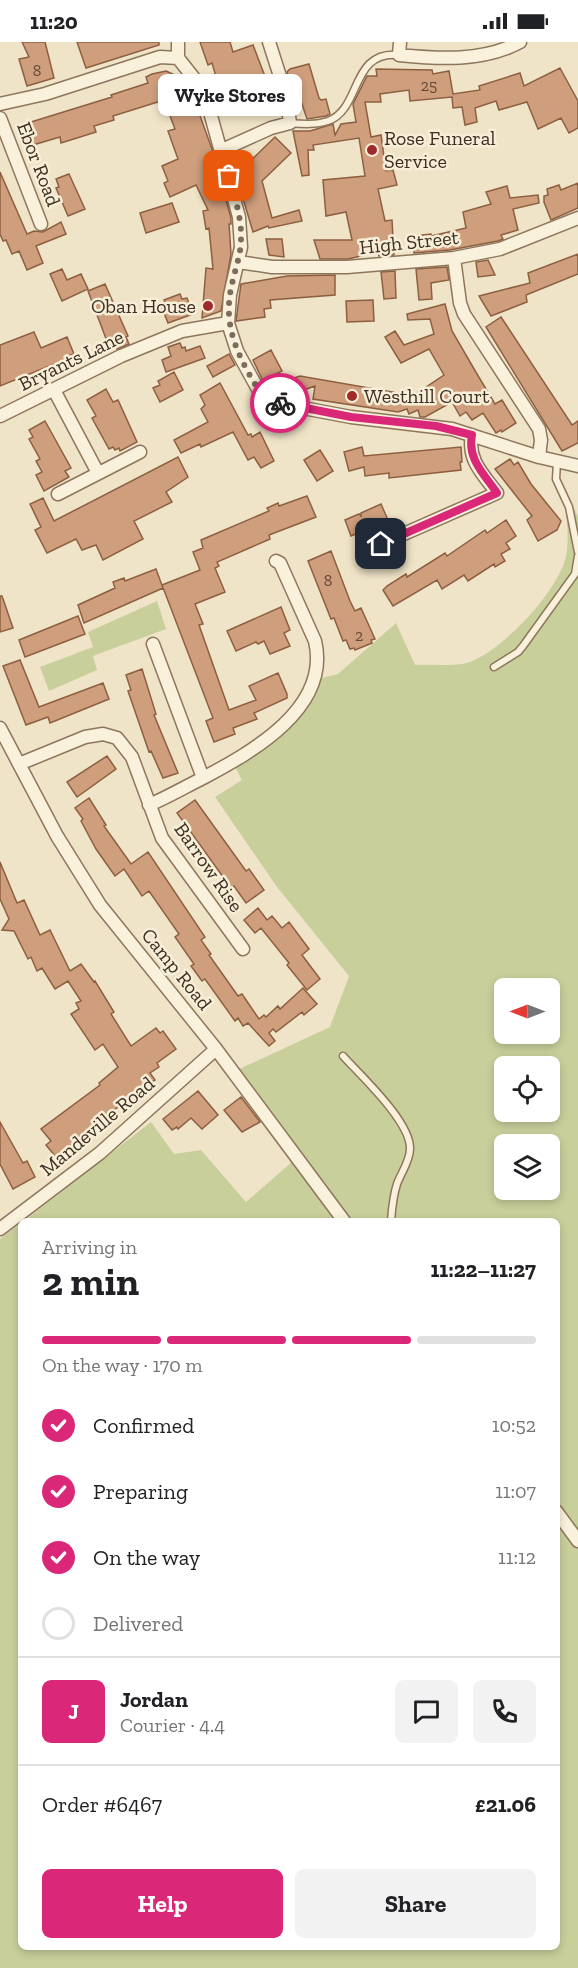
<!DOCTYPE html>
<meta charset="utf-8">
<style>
:root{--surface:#fff;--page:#f2f2f2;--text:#202124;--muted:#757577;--line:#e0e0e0;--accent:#db2777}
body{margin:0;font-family:"Zilla Slab",serif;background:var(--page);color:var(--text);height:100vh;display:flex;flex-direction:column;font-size:22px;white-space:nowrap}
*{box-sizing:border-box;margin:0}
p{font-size:20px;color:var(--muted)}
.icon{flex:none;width:33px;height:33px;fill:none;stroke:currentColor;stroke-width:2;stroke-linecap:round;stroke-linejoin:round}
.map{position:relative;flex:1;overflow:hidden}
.side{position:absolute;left:18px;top:1176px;width:542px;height:732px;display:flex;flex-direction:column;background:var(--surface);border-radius:9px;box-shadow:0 3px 9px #0003}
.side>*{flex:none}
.needle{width:39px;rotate:270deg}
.buttons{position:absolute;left:494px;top:936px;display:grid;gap:12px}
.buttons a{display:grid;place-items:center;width:66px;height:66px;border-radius:9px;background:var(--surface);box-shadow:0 3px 9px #0003;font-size:30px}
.pin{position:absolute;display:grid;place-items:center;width:51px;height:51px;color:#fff;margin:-26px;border-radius:12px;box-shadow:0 3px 9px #0006}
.courier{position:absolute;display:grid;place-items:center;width:60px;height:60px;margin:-30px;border:4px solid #db2777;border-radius:50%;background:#fff;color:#222;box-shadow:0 2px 8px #0007}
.bubble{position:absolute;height:42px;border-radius:9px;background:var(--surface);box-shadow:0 3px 9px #0003;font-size:20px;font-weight:700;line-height:42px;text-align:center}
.overview em{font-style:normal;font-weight:700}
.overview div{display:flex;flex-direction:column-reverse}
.overview{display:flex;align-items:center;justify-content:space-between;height:102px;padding:0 24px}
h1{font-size:39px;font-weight:700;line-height:45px}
.bar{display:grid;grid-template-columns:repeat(4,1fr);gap:9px 6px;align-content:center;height:72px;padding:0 24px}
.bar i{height:8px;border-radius:4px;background:var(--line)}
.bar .on{background:var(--accent)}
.bar p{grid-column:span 4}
.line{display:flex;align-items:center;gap:15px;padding:0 24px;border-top:2px solid var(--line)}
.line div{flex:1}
.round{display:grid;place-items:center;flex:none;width:63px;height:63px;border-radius:9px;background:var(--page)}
ol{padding:0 24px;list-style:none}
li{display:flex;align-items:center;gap:18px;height:66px}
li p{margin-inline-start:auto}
li .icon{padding:6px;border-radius:50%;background:var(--accent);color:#fff;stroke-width:4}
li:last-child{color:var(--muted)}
li i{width:33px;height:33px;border:3px solid var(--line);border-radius:50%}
.cta{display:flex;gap:12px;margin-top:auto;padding:12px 24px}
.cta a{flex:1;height:69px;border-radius:9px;background:var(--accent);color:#fff;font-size:24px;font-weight:700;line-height:69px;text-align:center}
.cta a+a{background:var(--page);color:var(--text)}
.status{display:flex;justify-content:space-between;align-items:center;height:42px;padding:0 30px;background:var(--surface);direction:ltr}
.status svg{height:16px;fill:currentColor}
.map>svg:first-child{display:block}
.green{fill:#c9cf9b;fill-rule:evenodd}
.building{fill:#cf9f7d;stroke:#8d5f41;stroke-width:1.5}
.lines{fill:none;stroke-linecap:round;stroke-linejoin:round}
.lane-casing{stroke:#8d765c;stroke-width:9}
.street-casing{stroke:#8d765c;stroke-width:15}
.lane{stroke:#faf1dc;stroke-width:6}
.street{stroke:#faf1dc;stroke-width:12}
.done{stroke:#7c6e5b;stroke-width:6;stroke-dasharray:0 10.8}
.route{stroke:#db2777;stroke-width:8}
.poi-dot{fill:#9e2a2b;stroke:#f7eed8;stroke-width:2}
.labels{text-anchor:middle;stroke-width:5;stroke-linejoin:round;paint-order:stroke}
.number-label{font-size:16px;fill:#624a37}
.poi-label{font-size:20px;fill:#3d2e20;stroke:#f7eed8;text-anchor:start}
.street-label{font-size:20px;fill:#3d2e20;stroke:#f7eed8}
</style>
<div class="status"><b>11:20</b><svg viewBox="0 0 49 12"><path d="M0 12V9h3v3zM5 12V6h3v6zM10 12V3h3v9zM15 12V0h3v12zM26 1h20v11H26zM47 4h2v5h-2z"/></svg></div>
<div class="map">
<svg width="578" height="1926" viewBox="0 0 578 1926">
<rect width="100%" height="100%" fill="#f0e4c8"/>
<!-- green -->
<path class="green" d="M573,464L578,475V1926H0V1197L21,1181V1905H556V1179H24L151,1080L174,1112L201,1108L246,1160L292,1120L290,1103L235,1029L330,985L349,934L277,845L215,755L242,738L235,725L248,718L308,663L318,637L338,632L396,581L415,623C430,622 457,625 470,620C503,607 552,555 564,521C570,504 567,484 566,467ZM504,946H549V992H504ZM504,1024H549V1070H504ZM504,1102H549V1148H504Z
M157,559L166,587L93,614L97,628L49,649L40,625L93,605L88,590Z"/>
<!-- building -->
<path class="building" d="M22,0H45L54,36L27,44L19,17L29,15Z
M77,0H159V3L86,26Z
M200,0H230L233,10L253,3L266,37L272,35L277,53L226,68L212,21L208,23Z
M309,22L319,56L321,58L326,57L330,72L326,74L307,77L297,47L293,48L287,30L290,27Z
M560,26L578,59V86L569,91L561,76L538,87L527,60L499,68L496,59L475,66L477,80L465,83L462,65L453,66L452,55L410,59L409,48L380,52L381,60H365L371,95L381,93L386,129L393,128L397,143L378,147L385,179L392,178L394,213L379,214L378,210L348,217H320L314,198H352L346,170L326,174L323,138L365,134L359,96L313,103L314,108H308L309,133L302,134L293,89H310L333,82L335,93L341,82L356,80L353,62L367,34H377L376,27L432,28L433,32L449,29L453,52L480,48L479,44L520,31L524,44Z
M166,29L177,34L195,60L212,107L231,176V182H229L231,212L221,269L202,276L206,226L213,227L209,186L206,187L203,169L208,168L196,143L170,155L164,141L168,139L162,124L178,117L168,89L175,87L164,58L113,74L114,78L94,84L96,90L61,101L60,95L26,105L18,84L112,55L111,53L148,41L146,35L152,32Z
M275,95L291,111L262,139L272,176L299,168L302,179L269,186L268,184L253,190L236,133Z
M0,130L27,192L34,189L43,190L61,180L66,192L36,204L43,221L27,228L19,209L12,212L6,198L3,199L0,192Z
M69,132L85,167L68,174L56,146L59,145L56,137Z
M578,141V166L551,178L544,160V154L548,153L547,147L559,143L561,148Z
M507,144L510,156L538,153L539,161L513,167L518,188L501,193L503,197L498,199L450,208L414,211L413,194L431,192V194L466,186L463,170L491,162L486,150Z
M172,161L179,180L146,191L140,171Z
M266,197H282L284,215L269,213Z
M578,212V232L526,253L527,260L491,274L479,254L530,241L528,231Z
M488,218L495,233L478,235L476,220Z
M447,225L449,238L431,241L432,257L419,258L416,227Z
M62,227L67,238L81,232L88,247L62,259L50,232Z
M395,229L396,256L384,257L381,230Z
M335,233V253L270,258L271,266L264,267L265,275L236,279L241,242L287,234Z
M105,242L128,294L126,295L129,302L117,307L115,299L108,302L88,249Z
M180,252L182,257L187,256L193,272L168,281L162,266L166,264L164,258Z
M373,258L374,279L347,280L346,259Z
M445,262L452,289L477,332L495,362L502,358L516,381L502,390L501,388L496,391L483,371L472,378L466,370L460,374L452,360L425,375H420L418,368L409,372L407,367L398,370L313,357L315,344L287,354L282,340L300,334L398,351L408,347L411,355L444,333L429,307L401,321L385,295L395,289L404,303L434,292L430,277L408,278L407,272Z
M501,275L572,383L578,379V401L562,409L486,285Z
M34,290L41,306L67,295L74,312L68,314L69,316L0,344V303Z
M180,301L182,306L185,305L186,309L200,304L205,316L166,330L162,318L171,314L168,305Z
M271,308L282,329L263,339L253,318Z
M229,312L235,323L213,335L207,324Z
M174,330L183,348L160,360L153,346L160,343L158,339Z
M220,341L248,393L251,392L252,395L260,390L274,419L261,426L254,415L248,418L233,390L201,405L200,402L181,411L174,398L208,380L201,367L205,363L200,353Z
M106,347L113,360L118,358L137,400L120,409L119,406L115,408L113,405L109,407L92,376L96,374L87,358Z
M45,379L71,426L65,429L69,435L44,449L36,433L42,430L36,419L40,417L29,397L33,395L29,388Z
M362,405L364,414L461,405L462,420H460L461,428L389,436V431L365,434L364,425L349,429L344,410Z
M320,408L333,429L317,439L304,418Z
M178,415L188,435L166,450L172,460L134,479L143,497L103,518L96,503L82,508L76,497L47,511L35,488L41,485L30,462L43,456L54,479Z
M510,417L514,423L518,420L531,442L561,479L557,488L538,499L527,478L532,474L495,427Z
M307,454L316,475L269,493L270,497L217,520L219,524L215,526L225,550L195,562L203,582L199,583L229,668L256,658L249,644L278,631L287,652V656L254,671L257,677L233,686L235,692L214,700L206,679L213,676L162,543L200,528L193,510L203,506L201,498L269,469L267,466L278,461L279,464Z
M381,462L388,478L351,494L345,478L359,472L361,474V471Z
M506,478L516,494L506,501L510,507L501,512L505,519L495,525L494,522L468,539L464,533L442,547L437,538L393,564L383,548L387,544L406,532L407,535L445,511L447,514L485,488L487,491Z
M331,509L350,559L355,569L361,566L375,597L371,598L372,601L355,608L354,606L350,607L346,598L343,599L334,576L331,577L308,519Z
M156,527L163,546L84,581L78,563L115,546L113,540L124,536L125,539Z
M0,554H2L13,586L0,590Z
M281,565L290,588L284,591L290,604L270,612L264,599L258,602L256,600L236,609L227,589Z
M78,574L85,592L25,615L19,598Z
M20,618L39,665L103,641L109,657L50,681L48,675L26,683L3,624Z
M142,627L156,672L154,673L178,731L163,736L151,709L149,710L128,649L131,648L126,633Z
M107,714L116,727L77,755L67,740Z
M89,756L106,783L104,784L131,822L148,810L205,895L201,898L211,912L209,913L238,954L242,952L259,977L264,973L266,975L278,964L280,967L303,946L317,962L304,973L302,970L276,990L273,987L269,991L275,999L269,1004L248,981L243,984L238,976L235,979L205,937L202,939L191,924L194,922L175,895L179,892L149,849L142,854L124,827L115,834L96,807L81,779L83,777L75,766Z
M195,758L246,829L249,827L264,848L246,861L234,844L231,846L177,771Z
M0,820L17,861L24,858L40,893L50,888L70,929L81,922L94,940L95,939L114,970L111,972L131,1004L156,986L160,991L163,989L176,1007L157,1021L159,1025L150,1031L155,1038L139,1048L56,1115L46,1103L51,1099L41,1087L100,1043L99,1041L118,1025L103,1002L95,1008L71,972L79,967L76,961L81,959L68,939L55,947L42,926L37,929L31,915L28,917L14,889L2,888L9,877L0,857Z
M258,866L267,878L272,874L282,886L289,880L309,907L302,913L320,937L307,948L287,923L289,921L261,886L255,891L244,878Z
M198,1049L218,1073L202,1087L191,1076L178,1087L177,1085L172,1088L163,1077Z
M241,1055L260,1080L242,1090L224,1068Z
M0,1080L23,1121L27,1119L35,1135L13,1147L0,1122Z"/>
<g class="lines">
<defs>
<path id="lane" d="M290,81C303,82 316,83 328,79C362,67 350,8 399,13
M557,420L556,437L569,465L578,510
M494,625L518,610L523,604L575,532L578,514
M343,1014C361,1034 411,1080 410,1107C410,1119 401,1131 397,1142C393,1154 392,1166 391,1179"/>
<path id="street" d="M178,0V16L193,35L208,63L239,175L241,205L230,253L228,281L237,309L259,349L274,359L303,366L351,375L452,387L539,415L578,424
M400,0L399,13C439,17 483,20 520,0
M0,62L45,52L160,15L178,16
M0,76L41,182
M222,108L271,86L290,81L286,53L269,0
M454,216L460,261L464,272L539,387L541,398L539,415
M239,220L272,225H347L454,216L500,207L578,176
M54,348L98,431
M0,374L121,314L182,289L228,281
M58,452L140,410
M381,502L497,451C483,432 467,418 472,393
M153,602L203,736
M0,686L57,794L100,863L216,1007L344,1179
M19,722L85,695L103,692L117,696L132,715L162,796L243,907
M149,763C168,755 185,745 203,736C252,710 331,666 315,599L280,521L276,519
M0,1187L100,1111L216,1007
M556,1469L578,1499"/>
</defs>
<!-- lane casing -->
<use href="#lane" class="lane-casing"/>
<!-- street casing -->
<use href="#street" class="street-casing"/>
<!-- lane -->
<use href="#lane" class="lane"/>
<!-- street -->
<use href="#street" class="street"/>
</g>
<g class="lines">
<!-- done -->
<path class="done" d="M229,134C234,154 242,176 241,197C241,213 235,227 232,242C224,275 232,301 248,330C256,345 262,355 280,361"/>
<!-- route -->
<path class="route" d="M280,361L351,375L436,384L472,393C467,417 484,432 497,451L381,502"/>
</g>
<!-- markers -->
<g class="poi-dot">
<circle cx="372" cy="108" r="6"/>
<circle cx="208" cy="264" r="6"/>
<circle cx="352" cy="354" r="6"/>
</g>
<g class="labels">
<!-- number labels -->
<g class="number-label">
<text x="37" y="34">8</text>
<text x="429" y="49">25</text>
<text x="328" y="544">8</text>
<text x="359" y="599">2</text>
</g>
<!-- poi labels -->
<g class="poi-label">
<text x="384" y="103">Rose Funeral<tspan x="384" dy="23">Service</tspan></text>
<text x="196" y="271" text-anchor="end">Oban House</text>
<text x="364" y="361">Westhill Court</text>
</g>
<!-- street labels -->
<g class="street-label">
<text transform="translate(39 122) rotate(69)" y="7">Ebor Road</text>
<text transform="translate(409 200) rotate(-6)" y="7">High Street</text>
<text transform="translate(71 318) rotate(-26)" y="7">Bryants Lane</text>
<text transform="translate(209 825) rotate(55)" y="7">Barrow Rise</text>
<text transform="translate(177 927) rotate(51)" y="7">Camp Road</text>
<text transform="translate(97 1084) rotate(-40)" y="7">Mandeville Road</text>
</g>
</g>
</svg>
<div class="buttons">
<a><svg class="needle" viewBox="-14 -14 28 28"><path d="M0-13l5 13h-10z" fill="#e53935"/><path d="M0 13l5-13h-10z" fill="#757577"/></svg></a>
<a><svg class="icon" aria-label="locate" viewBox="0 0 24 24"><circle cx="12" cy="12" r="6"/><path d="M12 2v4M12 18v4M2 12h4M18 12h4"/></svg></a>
<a><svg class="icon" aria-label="layers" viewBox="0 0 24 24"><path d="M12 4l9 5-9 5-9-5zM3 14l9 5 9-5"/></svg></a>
</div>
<div class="pin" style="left:229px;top:134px;background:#ea580c"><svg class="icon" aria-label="bag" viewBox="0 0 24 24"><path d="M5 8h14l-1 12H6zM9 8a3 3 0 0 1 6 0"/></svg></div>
<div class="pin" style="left:381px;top:502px;background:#1f2937"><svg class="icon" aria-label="home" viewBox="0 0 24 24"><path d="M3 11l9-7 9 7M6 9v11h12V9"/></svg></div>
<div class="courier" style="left:280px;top:361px"><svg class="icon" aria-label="bike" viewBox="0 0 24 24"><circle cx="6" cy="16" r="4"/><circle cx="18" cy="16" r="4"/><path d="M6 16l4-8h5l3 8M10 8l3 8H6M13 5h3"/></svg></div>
<div class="bubble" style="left:158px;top:32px;width:144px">Wyke Stores</div>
<section class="side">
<div class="overview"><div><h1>2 min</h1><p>Arriving in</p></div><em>11:22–11:27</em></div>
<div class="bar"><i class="on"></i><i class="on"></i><i class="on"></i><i></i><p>On the way · 170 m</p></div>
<ol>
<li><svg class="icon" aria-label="check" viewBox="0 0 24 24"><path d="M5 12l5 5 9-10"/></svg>Confirmed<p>10:52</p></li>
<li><svg class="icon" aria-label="check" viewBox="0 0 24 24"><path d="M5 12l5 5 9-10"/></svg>Preparing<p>11:07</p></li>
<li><svg class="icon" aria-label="check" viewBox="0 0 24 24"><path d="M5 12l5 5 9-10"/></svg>On the way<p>11:12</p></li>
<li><i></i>Delivered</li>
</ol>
<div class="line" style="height:108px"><b class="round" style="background:var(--accent);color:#fff">J</b><div><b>Jordan</b><p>Courier · 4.4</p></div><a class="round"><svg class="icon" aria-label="chat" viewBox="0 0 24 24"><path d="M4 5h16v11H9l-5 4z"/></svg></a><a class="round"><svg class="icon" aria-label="phone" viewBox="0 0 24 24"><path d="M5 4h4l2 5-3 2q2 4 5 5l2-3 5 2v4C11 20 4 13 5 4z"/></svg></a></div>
<div class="line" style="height:78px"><div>Order #6467</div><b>£21.06</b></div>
<div class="cta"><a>Help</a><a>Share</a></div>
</section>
</div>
